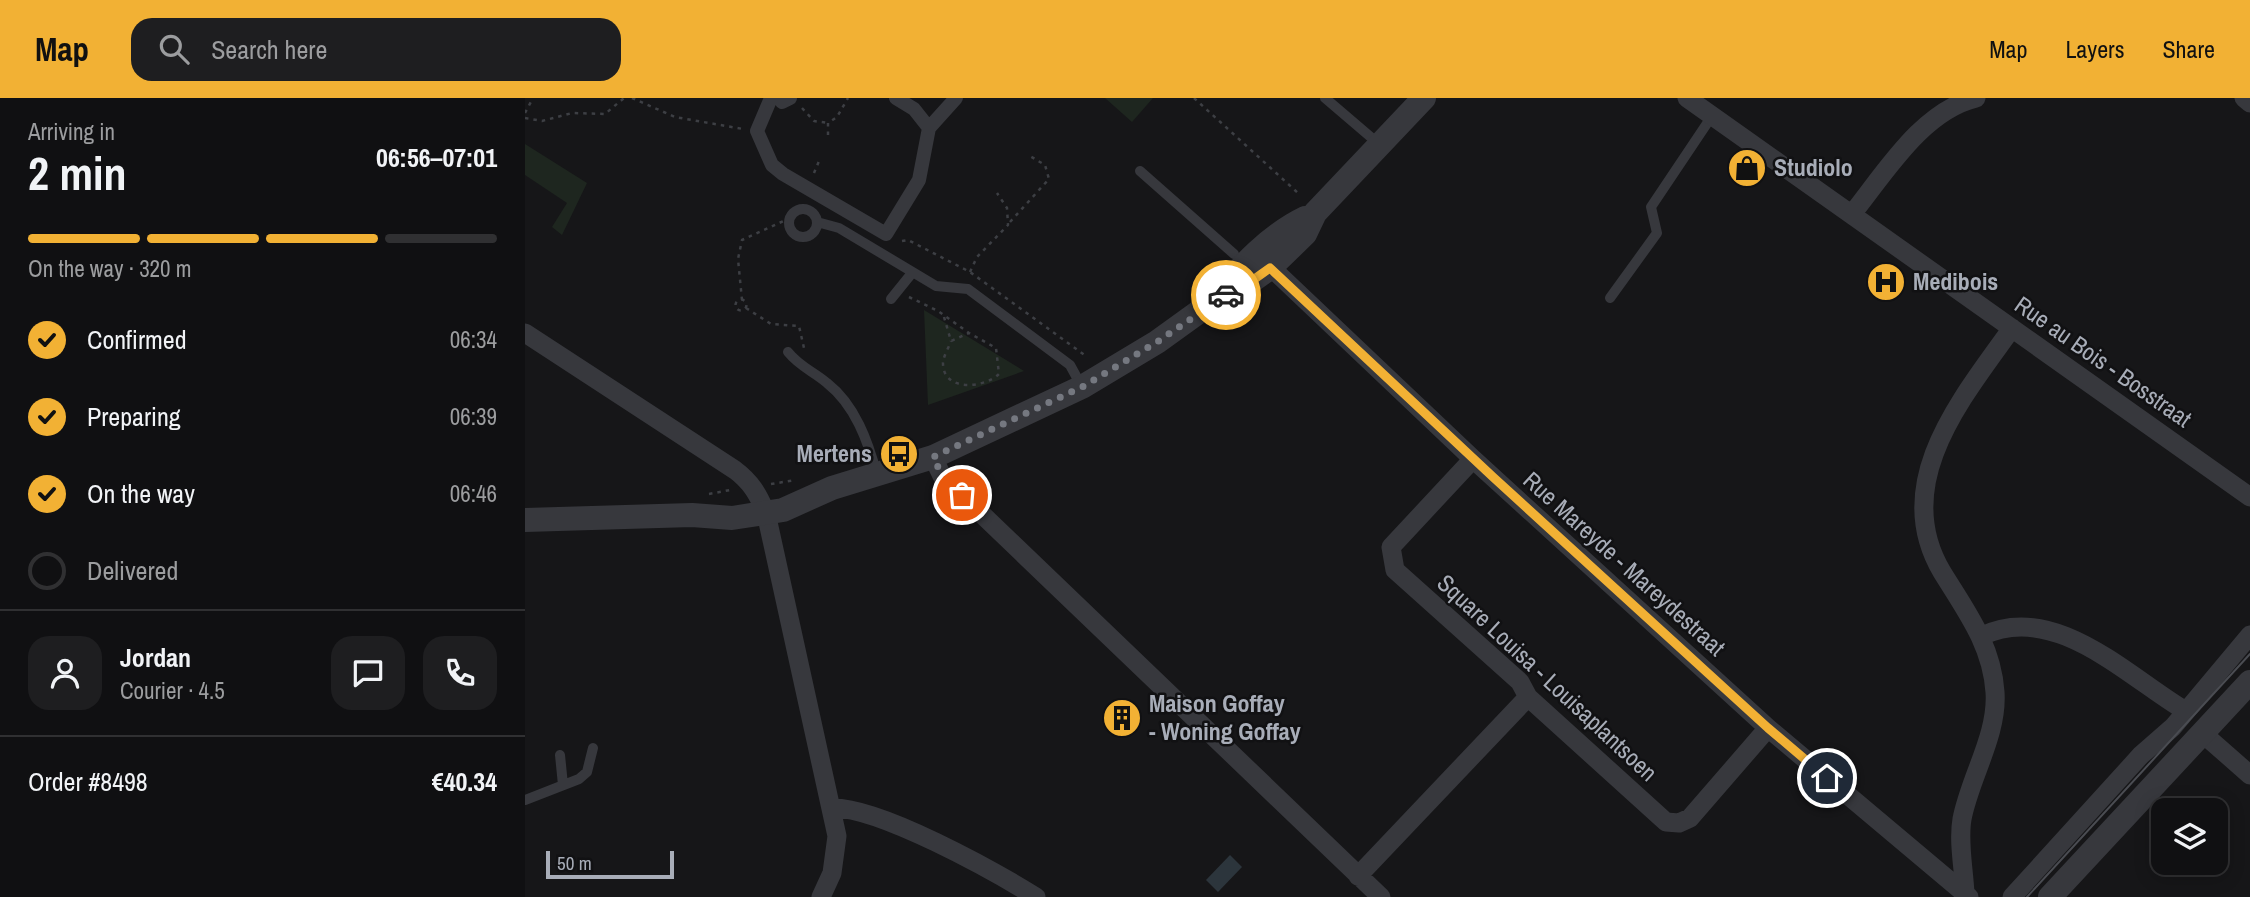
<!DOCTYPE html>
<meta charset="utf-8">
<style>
:root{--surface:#101012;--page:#1e1e20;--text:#f1f3f6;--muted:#9c9d9f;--line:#303032;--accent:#f2b134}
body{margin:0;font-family:"Archivo Narrow",sans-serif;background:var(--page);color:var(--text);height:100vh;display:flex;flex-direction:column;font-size:26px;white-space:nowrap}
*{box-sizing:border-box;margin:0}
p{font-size:23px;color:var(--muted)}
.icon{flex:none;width:38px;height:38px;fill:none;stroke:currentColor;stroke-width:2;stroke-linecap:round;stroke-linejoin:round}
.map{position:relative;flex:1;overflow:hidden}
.side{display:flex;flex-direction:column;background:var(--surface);width:525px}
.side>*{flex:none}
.controls{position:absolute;left:1626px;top:700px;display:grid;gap:14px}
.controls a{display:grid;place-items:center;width:77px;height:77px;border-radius:14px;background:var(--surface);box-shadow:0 4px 18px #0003,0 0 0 2px var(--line);font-size:35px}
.scale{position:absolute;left:21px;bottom:18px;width:128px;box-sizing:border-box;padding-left:7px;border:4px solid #a8adb8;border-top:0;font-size:19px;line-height:24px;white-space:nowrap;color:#a8adb8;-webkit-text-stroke:5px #111113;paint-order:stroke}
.pin{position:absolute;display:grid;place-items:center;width:60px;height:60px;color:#fff;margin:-30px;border:4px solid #fff;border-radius:50%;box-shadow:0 2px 7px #0007}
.courier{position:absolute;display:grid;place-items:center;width:70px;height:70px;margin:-35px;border:5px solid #f2b134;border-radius:50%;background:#fff;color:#222;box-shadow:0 2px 9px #0007}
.overview em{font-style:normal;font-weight:700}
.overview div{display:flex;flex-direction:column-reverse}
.overview{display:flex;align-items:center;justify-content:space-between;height:119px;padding:0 28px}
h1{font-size:46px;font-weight:700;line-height:52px}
.bar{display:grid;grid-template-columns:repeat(4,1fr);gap:10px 7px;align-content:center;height:84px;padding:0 28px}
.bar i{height:9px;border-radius:5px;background:var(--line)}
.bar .on{background:var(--accent)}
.bar p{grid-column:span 4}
.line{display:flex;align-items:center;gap:18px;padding:0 28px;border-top:2px solid var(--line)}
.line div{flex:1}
.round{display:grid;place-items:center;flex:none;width:74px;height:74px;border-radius:21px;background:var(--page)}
ol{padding:0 28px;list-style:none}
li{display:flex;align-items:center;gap:21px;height:77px}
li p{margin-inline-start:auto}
li .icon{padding:7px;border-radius:50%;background:var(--accent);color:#111;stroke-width:4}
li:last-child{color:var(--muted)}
li i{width:38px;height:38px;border:4px solid var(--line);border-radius:50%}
header{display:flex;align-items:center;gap:42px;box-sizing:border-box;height:98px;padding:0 35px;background:var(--accent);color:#111}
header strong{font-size:33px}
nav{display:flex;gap:38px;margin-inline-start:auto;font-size:24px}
.search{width:490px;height:63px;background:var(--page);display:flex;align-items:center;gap:18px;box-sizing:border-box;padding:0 24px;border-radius:21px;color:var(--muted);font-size:26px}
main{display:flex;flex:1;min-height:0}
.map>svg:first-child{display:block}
.green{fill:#1e261f}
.water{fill:#2c353c}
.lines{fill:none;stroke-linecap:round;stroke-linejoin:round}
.path{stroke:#3d3f44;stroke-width:2.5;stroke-dasharray:3.5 5;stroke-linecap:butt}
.service{stroke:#37383d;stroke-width:10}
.pedestrian{stroke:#37383d;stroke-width:14}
.minor{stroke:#37383d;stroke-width:19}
.tertiary{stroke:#37383d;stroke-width:24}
.tram{stroke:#4a4c52;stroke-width:2}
.done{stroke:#757880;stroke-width:7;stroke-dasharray:0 12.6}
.route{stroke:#f2b134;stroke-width:9}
.labels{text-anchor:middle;stroke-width:5;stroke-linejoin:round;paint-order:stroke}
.poi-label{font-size:24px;font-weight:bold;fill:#a8adb8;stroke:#111113;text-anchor:start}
.street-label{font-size:24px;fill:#a8adb8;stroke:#111113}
</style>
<header>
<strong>Map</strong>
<div class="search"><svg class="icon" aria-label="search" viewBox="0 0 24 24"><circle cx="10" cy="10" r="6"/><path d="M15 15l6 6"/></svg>Search here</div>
<nav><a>Map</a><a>Layers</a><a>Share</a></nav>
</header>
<main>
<section class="side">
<div class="overview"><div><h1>2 min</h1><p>Arriving in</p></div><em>06:56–07:01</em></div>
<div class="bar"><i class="on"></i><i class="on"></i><i class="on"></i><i></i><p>On the way · 320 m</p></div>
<ol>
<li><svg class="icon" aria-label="check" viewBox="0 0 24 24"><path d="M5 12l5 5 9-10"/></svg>Confirmed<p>06:34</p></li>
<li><svg class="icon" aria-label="check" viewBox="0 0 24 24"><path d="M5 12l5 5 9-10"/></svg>Preparing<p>06:39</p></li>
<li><svg class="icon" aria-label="check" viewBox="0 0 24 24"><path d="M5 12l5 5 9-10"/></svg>On the way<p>06:46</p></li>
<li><i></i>Delivered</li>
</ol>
<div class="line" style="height:126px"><a class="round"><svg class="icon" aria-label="person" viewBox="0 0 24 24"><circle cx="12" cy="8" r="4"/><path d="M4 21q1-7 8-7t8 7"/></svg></a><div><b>Jordan</b><p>Courier · 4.5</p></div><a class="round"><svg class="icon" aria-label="chat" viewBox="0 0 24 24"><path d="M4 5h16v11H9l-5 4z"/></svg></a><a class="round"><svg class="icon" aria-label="phone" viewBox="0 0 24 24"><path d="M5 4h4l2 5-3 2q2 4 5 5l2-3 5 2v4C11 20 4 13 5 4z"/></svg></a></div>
<div class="line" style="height:91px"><div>Order #8498</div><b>€40.34</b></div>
</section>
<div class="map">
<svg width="1725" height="799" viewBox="0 0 1725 799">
<rect width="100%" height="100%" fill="#161618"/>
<!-- green -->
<path class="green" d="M580,0H628L607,24Z
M0,46L62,85L37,137L27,129L42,105L0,77Z
M399,212L499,273L403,307Z"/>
<!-- water -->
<path class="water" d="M705,757L717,769L693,794L681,782Z"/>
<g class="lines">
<!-- path -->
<path class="path" d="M107,0L150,19L218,31
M669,0L773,95
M277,10L289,23L303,25
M0,15L8,0
M0,20L17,23L47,15L80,16L99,0
M303,37V25L312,19L323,0
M289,75L294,63
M485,124L524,81L520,67L505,58
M377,143L383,142L445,174L561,258
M445,174L452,159L483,127L482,110L472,95
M384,199L413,213L444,235
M210.5 207a5.5 5.5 0 1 1 11 0a5.5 5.5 0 1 1-11 0Z
M217,202L213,161L217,142L265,120
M221,210L246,226L274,228L279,250
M419,219L426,243L444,235L471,250L474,276C460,290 417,295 418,264C419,257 424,249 426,243
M246,386L271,382
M184,396L205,392"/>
<!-- service -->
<path class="service" d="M800,0L855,47
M615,73L709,156
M264 125a14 14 0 1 1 28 0a14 14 0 1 1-28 0Z
M292,124L314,130L411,188L443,191L545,267L557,289
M1085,200L1132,135L1126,109L1187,18
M366,201L387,175
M263,254C275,269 288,273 302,285C330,307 343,343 352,377
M35,657L38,687
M0,702L54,681L62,674L68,650"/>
<!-- pedestrian -->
<path class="pedestrian" d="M246,0L232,33L247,67L258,76L361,136L394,82L404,30L389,11L371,0
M257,4L265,0
M404,30L431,0"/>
<!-- minor -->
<path class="minor" d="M1162,0L1725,399
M1719,0L1725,5
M1327,116C1360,75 1397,13 1451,0
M736,160L948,361L1243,630L1444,799
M0,235L210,372C226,384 233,396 241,415L312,738L307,775L296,799
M408,359L417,378L856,799
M948,361L866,449L870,472L995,584L1003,599L1141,724L1154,725L1165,720L1243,630
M1457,538C1529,503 1602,578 1659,612
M1676,634L1725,677
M306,710C353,708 469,773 511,799
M833,778L1003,599
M1440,796C1439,772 1433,744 1437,721C1445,679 1473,637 1470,594C1467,547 1441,513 1417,474C1364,385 1438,299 1487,230
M1487,799L1616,657L1648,629L1725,537"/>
<!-- tertiary -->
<path class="tertiary" d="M694,198C714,168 747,136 780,120
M0,422L167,417L207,420L258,412L307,390L408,359L557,289L632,244L693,200L714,192L745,170L780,136L790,115L899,0
M1525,799L1725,584"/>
<!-- tram -->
<path class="tram" d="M1502,799L1725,556"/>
</g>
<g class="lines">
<!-- done -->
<path class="done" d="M437,397L417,377L408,359L557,289L632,244L701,197"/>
<!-- route -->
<path class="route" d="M701,197L714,192L745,170L968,379L1243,630L1302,680"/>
</g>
<!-- icons -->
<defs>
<symbol id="shop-disc" viewBox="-11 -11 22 22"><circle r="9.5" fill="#f2b134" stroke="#111113"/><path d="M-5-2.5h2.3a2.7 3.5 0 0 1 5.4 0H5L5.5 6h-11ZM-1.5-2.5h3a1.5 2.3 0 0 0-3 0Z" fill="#111"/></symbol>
<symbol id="hospital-disc" viewBox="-11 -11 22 22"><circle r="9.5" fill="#f2b134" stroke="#111113"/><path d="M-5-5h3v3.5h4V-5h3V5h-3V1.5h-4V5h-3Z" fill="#111"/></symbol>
<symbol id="bus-disc" viewBox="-11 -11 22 22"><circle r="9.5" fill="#f2b134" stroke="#111113"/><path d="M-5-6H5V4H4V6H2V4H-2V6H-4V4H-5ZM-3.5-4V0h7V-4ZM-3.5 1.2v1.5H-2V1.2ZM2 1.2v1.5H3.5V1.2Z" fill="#111"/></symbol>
<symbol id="building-disc" viewBox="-11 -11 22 22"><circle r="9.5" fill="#f2b134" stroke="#111113"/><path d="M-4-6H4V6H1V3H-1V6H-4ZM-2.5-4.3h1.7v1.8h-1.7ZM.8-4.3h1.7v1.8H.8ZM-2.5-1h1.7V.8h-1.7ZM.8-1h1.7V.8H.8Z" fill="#111"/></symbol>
</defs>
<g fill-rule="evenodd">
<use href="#shop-disc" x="1200" y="48" width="44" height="44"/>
<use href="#hospital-disc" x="1339" y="162" width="44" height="44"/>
<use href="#bus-disc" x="352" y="334" width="44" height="44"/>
<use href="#building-disc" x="575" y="598" width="44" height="44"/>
</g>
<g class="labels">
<!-- poi labels -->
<g class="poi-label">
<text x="1249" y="78">Studiolo</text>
<text x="1388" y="192">Medibois</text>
<text x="347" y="364" text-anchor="end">Mertens</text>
<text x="624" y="614">Maison Goffay<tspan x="624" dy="28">- Woning Goffay</tspan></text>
</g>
<!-- street labels -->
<g class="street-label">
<text transform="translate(1578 264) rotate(35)" y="8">Rue au Bois - Bosstraat</text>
<text transform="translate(1099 466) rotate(42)" y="8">Rue Mareyde - Mareydestraat</text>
<text transform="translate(1022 580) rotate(43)" y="8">Square Louisa - Louisaplantsoen</text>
</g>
</g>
</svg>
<div class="controls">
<a><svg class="icon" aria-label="layers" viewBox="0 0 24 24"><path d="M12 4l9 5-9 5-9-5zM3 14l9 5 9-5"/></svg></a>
</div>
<div class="scale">50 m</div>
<div class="pin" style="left:437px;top:397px;background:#ea580c"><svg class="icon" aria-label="bag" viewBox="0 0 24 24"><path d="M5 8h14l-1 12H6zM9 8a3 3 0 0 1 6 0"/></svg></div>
<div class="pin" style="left:1302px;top:680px;background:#1f2937"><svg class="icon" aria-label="home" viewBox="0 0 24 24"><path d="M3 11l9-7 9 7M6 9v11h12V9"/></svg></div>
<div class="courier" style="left:701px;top:197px"><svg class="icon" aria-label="car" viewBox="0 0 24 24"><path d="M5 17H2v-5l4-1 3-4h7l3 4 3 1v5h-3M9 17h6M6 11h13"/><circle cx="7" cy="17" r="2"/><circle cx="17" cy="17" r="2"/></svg></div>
</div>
</main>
